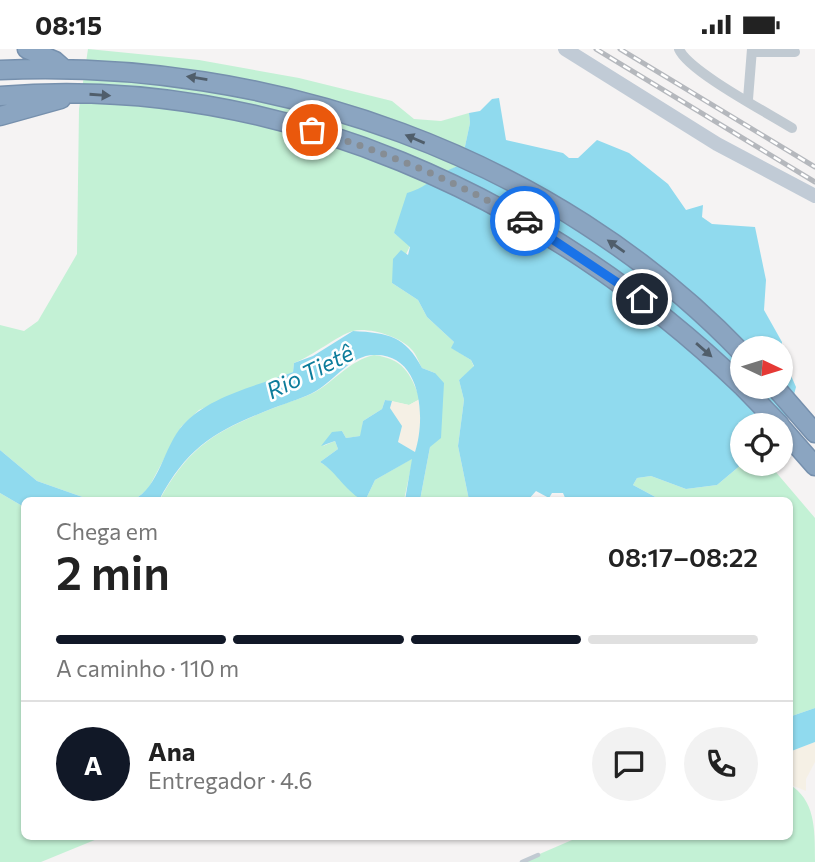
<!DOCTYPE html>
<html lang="pt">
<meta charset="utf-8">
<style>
:root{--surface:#fff;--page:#f2f2f2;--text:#222;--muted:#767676;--line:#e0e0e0;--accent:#111827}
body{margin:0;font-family:Commissioner,sans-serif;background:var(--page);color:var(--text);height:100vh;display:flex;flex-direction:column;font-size:26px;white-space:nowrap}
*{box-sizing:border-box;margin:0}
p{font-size:23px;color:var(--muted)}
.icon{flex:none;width:38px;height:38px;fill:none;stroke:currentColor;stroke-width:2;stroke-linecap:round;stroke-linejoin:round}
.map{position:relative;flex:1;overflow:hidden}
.side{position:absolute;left:21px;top:448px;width:772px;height:343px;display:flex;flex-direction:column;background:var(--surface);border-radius:10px;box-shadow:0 2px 5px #0004}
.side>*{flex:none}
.needle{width:46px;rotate:94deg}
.buttons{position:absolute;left:730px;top:287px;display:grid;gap:14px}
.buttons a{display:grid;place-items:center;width:63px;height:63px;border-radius:50%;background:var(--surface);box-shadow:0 2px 5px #0004;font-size:35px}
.pin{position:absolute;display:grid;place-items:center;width:60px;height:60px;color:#fff;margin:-30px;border:4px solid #fff;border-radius:50%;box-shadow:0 2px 7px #0007}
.courier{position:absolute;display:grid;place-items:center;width:70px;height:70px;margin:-35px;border:5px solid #1a73e8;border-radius:50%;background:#fff;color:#222;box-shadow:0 2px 9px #0007}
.headline em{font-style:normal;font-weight:600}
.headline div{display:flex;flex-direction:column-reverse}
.headline{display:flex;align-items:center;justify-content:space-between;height:119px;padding:0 35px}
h1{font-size:46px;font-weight:600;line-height:52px}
.bar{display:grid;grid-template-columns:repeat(4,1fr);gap:10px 7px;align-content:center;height:84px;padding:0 35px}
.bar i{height:9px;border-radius:5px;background:var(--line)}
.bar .current{background:var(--accent)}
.bar p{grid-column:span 4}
.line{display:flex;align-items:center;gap:18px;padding:0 35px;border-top:2px solid var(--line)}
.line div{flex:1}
.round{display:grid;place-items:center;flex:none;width:74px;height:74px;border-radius:37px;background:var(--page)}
.status{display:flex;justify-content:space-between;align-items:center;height:49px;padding:0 35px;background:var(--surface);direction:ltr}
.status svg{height:19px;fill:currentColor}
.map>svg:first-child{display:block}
.green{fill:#c3f1d5}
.sand{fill:#f5f0e5}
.water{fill:#90daee}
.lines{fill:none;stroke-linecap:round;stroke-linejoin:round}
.motorway-casing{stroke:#7690ad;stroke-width:21}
.service{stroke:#c1cad2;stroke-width:4.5}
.minor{stroke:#c1cad2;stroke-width:10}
.secondary{stroke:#c1cbd6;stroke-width:14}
.motorway{stroke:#8ba5c1;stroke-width:18}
.rail-casing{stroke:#b5b8bd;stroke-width:5}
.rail{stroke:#fff;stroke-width:2.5;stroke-dasharray:8;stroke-linecap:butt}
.oneway{fill:#505e6b}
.done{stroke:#868d94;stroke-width:7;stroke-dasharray:0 12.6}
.route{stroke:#1a73e8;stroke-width:9}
.labels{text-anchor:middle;stroke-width:5;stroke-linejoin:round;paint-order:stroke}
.water-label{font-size:23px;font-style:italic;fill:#0c7c9b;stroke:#fff}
</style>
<div class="status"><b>08:15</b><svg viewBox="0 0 49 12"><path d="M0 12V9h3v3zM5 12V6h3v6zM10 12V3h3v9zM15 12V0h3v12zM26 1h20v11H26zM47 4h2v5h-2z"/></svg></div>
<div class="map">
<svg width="815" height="813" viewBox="0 0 815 813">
<rect width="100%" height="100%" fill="#f5f3f3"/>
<!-- green -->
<path class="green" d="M88,0L199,11L299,29L392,52L414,70L441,72L469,64L470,74L461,116C430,126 412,159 394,184L410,197L392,234L418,251L427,268L454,293L452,299L471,311L474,318L459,331L464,351L458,397L469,451H420L430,398L435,324L422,319C419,314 416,304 411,300C401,288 369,278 353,282C338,286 313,307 294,314L293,323L199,361L181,378L148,440L133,452L91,451L37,432L0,401V276L24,282L38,272L77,205L79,60Z
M374,306C403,310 410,323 420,350L409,356L385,351L382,360L363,372L361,387L346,389L342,382L323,397L335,392L338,400L320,413C334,421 351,439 362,451L159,452C190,394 220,380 279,357C290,352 304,349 315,343C336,331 349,312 374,306Z
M413,409L404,451L365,452L375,431Z
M742,415H769L815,469V659L789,668V452L661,451L633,436L637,429L651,427L686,440L717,436Z
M0,444L24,458V788H102L41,813H0Z
M789,735C815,751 815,778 815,813H521L579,788H789Z"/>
<!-- sand -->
<path class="sand" d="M420,350V388L415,403L398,393L390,359L392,352L409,356Z
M815,693V713L806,730V742L789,735V703Z"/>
<!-- water -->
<path class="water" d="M499,49L506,91L563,104L569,109H578L597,91L629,104L668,135L686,161L703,156L702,168L712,175L755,178L766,231L764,261L782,293L781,303L780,299H742V338H780L781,304L796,338C784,382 787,376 742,376V415L717,436L686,440L651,427L637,429L633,436L661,451H566L563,444H552L549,449L536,442L528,451H469L458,397L464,351L459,331L474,317L471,311L451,299L454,293L427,268L418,251L392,234L393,210L401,201L408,206L410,198L394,184L407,144C429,138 440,122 461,116L470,74L469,64L480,62L492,50Z
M353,282C389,284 405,287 422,319L435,324L444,334L441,389L430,398L420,451H405L412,410L375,431L365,452C347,445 337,423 320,413L338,400L335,392L321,397L332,383L342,382L346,389L360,387L363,372L382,360L385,351L392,352L390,359L402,377L398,393L415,403C426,370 422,304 374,306C351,306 335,331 316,342C304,349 289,353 276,358C218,381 190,394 159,451H133C160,438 163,398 183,376C209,347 257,337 293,323L294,314L313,307Z
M0,401L37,432L91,451L24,452V458L0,444Z
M815,659V693L789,703V668Z"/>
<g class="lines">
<defs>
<path id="motorway" d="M27,0L55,12L64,20
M0,21C271,9 552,106 742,304
M0,47C276,24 546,148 742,337
M0,67L61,50
M743,338L780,376
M775,338L815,384
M780,377L815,417"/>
</defs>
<!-- motorway casing -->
<use href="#motorway" class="motorway-casing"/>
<!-- service -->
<path class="service" d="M522,813L538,806"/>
<!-- minor -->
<path class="minor" d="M679,0C688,22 768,64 792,79
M752,3H795
M748,50L752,0"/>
<!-- secondary -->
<path class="secondary" d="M565,0L717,95L815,147"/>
<!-- motorway -->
<use href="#motorway" class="motorway"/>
<defs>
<path id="rail" d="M596,0L815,133
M620,0L815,118"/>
</defs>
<!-- rail casing -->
<use href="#rail" class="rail-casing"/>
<!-- rail -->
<use href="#rail" class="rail"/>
</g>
<!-- one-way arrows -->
<defs><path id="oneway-solid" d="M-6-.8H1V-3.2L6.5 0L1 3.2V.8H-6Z" transform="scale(1.75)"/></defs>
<g class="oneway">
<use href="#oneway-solid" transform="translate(197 29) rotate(-171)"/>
<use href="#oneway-solid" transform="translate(100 46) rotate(4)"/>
<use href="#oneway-solid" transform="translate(415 90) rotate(-157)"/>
<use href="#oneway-solid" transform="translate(616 197) rotate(-145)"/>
<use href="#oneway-solid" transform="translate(704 301) rotate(41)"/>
</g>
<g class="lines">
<!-- done -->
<path class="done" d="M312,81C386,103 458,133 525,172"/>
<!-- route -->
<path class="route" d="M525,172L642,250"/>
</g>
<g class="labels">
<!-- water labels -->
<g class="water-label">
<text transform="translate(310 323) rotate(-26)" y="8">Rio Tietê</text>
</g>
</g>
</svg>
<div class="buttons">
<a><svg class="needle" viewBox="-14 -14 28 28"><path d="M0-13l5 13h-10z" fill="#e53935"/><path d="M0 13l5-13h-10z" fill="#767676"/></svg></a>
<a><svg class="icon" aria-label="locate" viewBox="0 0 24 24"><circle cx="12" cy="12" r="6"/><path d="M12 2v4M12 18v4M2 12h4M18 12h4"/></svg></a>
</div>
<div class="pin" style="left:312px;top:81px;background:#ea580c"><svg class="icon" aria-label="bag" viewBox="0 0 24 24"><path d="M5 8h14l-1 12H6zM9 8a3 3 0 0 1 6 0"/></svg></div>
<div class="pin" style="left:642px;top:250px;background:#1f2937"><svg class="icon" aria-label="home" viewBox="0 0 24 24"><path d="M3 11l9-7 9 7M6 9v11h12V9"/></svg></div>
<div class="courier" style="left:525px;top:172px"><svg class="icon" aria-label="car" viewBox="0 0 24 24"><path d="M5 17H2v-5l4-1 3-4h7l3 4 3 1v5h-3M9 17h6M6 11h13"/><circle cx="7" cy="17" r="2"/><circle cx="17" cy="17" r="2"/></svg></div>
<section class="side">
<div class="headline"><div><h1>2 min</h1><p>Chega em</p></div><em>08:17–08:22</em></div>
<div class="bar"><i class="current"></i><i class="current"></i><i class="current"></i><i></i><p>A caminho · 110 m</p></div>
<div class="line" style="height:126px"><b class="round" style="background:var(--accent);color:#fff">A</b><div><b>Ana</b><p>Entregador · 4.6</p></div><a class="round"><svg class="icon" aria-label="chat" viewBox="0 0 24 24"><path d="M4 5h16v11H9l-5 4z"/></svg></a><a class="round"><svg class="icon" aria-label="phone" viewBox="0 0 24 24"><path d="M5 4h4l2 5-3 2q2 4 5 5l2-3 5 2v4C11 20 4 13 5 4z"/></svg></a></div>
</section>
</div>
